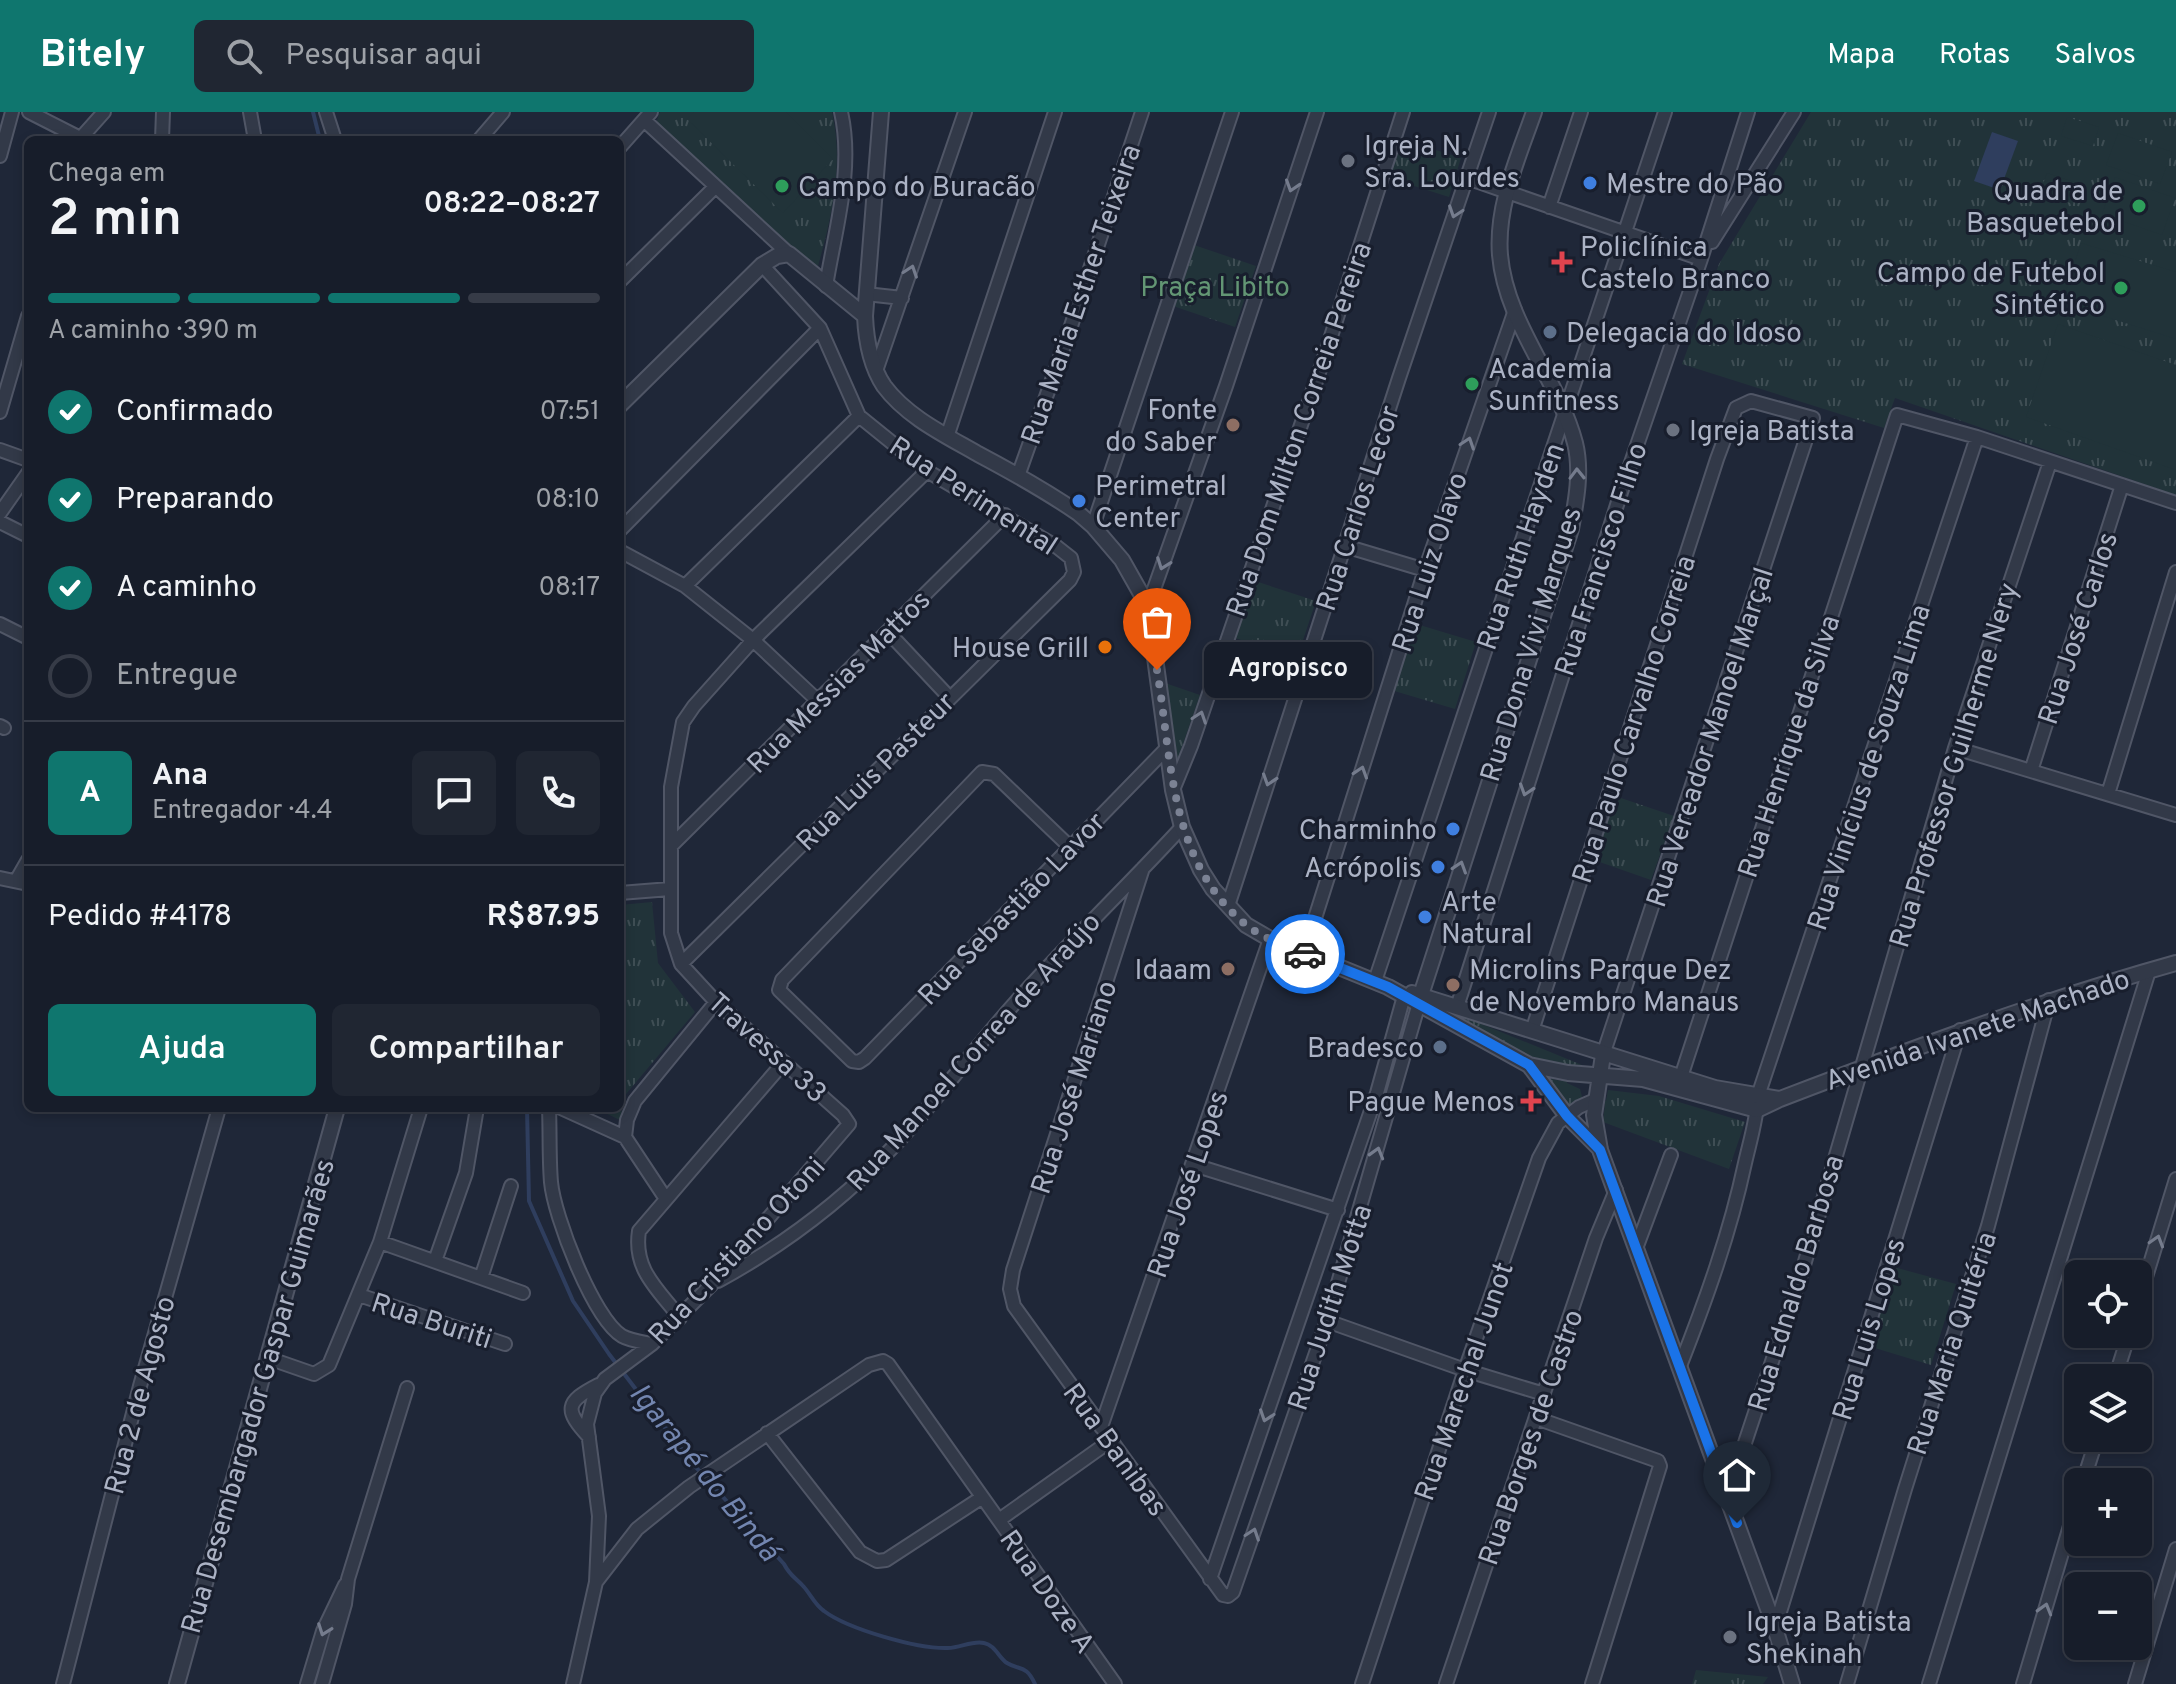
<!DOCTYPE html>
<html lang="pt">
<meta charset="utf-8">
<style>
:root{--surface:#171d2a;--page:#202632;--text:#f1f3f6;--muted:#9ea2a8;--line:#363b47;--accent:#0f766e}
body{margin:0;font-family:Overpass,sans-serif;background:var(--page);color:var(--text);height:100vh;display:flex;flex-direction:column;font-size:30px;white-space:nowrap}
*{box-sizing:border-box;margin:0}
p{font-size:26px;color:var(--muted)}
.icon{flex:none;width:44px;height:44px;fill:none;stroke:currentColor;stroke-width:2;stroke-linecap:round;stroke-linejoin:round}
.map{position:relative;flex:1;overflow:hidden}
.drawer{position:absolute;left:24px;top:24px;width:600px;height:976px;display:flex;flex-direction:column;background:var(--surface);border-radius:12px;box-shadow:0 4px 12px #0003,0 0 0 2px var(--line)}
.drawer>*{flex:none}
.buttons{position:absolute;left:2064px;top:1148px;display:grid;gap:16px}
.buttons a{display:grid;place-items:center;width:88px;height:88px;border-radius:12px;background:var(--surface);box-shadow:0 4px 12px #0003,0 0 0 2px var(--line);font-size:40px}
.pin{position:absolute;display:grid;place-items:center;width:68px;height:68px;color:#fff;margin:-82px -34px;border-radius:50% 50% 50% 0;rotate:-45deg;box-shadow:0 0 8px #0007}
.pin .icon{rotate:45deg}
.courier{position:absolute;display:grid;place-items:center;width:80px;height:80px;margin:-40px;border:6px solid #1a73e8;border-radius:50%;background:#fff;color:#222;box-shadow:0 2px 10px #0007}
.bubble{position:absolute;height:56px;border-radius:12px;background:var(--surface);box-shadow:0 4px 12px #0003,0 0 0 2px var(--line);font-size:26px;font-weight:600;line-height:56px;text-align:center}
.headline em{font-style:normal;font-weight:600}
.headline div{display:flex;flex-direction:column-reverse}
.headline{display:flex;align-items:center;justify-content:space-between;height:136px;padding:0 24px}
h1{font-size:52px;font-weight:600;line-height:60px}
.bar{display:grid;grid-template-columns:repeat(4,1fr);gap:12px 8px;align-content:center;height:96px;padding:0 24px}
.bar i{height:10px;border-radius:6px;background:var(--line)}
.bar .selected{background:var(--accent)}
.bar p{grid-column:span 4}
.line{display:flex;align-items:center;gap:20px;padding:0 24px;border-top:2px solid var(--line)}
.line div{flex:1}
.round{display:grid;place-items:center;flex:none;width:84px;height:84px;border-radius:12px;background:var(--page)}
ol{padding:0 24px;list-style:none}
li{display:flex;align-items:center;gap:24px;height:88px}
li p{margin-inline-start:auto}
li .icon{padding:8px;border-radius:50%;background:var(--accent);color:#fff;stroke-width:4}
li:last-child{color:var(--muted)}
li i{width:44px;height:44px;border:4px solid var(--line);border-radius:50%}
.cta{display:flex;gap:16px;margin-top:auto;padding:16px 24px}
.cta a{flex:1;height:92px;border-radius:12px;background:var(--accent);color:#fff;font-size:32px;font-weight:600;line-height:92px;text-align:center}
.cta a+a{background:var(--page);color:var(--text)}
header{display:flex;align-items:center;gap:48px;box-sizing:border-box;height:112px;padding:0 40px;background:var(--accent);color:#fff}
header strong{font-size:38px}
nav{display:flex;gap:44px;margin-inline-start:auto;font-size:28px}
.search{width:560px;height:72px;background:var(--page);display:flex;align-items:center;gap:20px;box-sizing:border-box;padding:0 28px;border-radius:12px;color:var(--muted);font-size:30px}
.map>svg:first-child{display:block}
.grass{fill:url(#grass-tufts)}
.pitch{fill:#213339}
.water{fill:#2f3e5e}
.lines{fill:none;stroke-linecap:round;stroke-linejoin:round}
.stream{stroke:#2f3e5e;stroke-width:4}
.minor-casing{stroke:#505666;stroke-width:16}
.tertiary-casing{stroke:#505666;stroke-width:18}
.minor{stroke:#323948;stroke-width:12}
.tertiary{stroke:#323948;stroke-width:14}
.oneway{stroke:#757c8d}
.done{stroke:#7b8294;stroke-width:8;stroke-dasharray:0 14.4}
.route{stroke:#1a73e8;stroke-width:10}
.worship-dot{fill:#6b7280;stroke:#181e2d;stroke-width:3}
.shop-dot{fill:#3f7fe0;stroke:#181e2d;stroke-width:3}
.leisure-dot{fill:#2e9e5b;stroke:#181e2d;stroke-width:3}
.health-dot{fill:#e0444e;stroke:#181e2d;stroke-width:3}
.service-dot{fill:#5c6f8a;stroke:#181e2d;stroke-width:3}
.education-dot{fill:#8d6e63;stroke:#181e2d;stroke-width:3}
.food-dot{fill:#e8710a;stroke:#181e2d;stroke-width:3}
.labels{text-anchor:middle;stroke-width:6;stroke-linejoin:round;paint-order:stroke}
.poi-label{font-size:28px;fill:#acb3c5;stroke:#181e2d;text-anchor:start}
.park-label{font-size:28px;fill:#639674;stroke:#181e2d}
.street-label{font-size:28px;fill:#acb3c5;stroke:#181e2d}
.water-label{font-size:30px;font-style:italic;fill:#7386b0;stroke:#181e2d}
</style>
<header>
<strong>Bitely</strong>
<div class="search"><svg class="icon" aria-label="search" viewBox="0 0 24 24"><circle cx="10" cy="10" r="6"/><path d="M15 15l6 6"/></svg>Pesquisar aqui</div>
<nav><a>Mapa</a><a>Rotas</a><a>Salvos</a></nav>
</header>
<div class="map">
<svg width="2176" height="1572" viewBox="0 0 2176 1572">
<defs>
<pattern id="grass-tufts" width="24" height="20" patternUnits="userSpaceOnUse" patternTransform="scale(2)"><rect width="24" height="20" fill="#213339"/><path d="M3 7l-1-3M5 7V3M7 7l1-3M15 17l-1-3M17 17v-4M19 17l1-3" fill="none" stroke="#3f4e54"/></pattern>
</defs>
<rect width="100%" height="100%" fill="#1f2738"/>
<!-- grass -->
<path class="grass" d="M660,0H832C844,52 832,104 818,154L809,157L656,11Z
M1811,0H2176V383L1895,286L1884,316L1682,252L1719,152Z
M1401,27L1461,46L1449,85L1389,66Z
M1194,133L1256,154L1235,215L1173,194Z
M1252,468L1316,489L1297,546L1232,525Z
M1413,511L1476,530L1455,597L1391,578Z
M1165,571L1200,583L1173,661Z
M1612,683L1674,704L1651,768L1591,747Z
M652,790L658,851L695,900L621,988L622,1009L595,996H620V793Z
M1447,898L1582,953L1579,960L1567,961V971L1580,977L1582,985L1606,989L1608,978L1659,984L1745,1010L1729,1057L1603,1010L1605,992L1581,989L1569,997L1537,964L1561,969L1564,960L1497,935L1444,903Z
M1890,1154L1956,1172L1931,1253L1865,1233Z
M1696,1558L1768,1565L1763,1572H1692Z"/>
<!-- pitch -->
<path class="pitch" d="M694,0H786L833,47L783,101L687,7Z
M2067,5L2099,15L2093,34L2061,24Z
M2118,21L2172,40L2160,72L2106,53Z
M2047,61L2080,72L2073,92L2040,80Z
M2115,65L2175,86L2162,123L2102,102Z
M2081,131L2176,160V227L2062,191Z
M2058,212L2176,253V358L2026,305Z"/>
<!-- water -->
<path class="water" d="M1992,20L2018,29L2000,78L1974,69Z"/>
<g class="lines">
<!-- stream -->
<path class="stream" d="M313,0L320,28
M527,996L529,1089L573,1189L609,1242L692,1351L784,1452C790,1464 796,1466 804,1475C811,1483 815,1493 824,1499C848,1517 917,1537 948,1536C960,1536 973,1528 984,1531C995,1533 999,1546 1007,1551C1020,1559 1026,1552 1035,1572"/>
<defs>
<path id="minor" d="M29,0L84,28
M250,0L255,28
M326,0L335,28
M644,8L789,142
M79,28L104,0
M162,28L163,0
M479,28L503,0
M620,35L651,0
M0,44L12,0
M1467,66L1701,147
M1549,95L1581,0
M1712,130L1794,0
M620,169L715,75
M826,174C835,118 854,57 841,0
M866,182L902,186
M876,259L965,0
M0,300L28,204
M947,325L1055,0
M0,338L28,348
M1018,364L1069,220L1142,0
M0,401L28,361
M0,410L28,424
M1093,414L1232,0
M620,418L820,216
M1345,434L1425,458
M620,439L685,474L753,528L817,588
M685,474L859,304
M1148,494L1226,274L1317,0
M0,512L28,526
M888,520L949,585
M0,614L4,616
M1955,636L2176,703
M2031,659L2122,373
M1173,678L1191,634L1326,240L1403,0
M2108,682L2176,460
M671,734L1005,403
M1069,734L994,662L982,660L782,868L779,878L852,949L859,950L865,946L1167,636
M1143,756L1013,1158L1010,1177L1014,1194L1223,1483L1228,1484L1233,1480L1327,1209L1419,891
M0,766L28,772
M16,769L28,748
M620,781L670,777
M1228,794L1399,266L1489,0
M1304,841L1425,458L1515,198
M681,852L1070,468L1074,460L1071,446L1057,435L927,359L859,304L820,216L762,153
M1375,869L1665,0
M1457,895L1623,374L1701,147L1748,0
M1532,919L1717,347L1736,296L1751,289L1813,306L1603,943
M1681,965L1897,303L1977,325L2176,391
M549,996C550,1020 549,1046 551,1070C554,1104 593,1206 622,1224C631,1229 642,1230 652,1232
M561,996L625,1025
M1194,1053L1338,1098
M666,1087L625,1025L627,1008L635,989L716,890
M380,1130L523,1181
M1637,1134L1671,1043
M435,1149L466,1061L477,996
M481,1166L511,1074
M718,1169C782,1134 842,1089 892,1036C935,991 972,939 1014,892C1068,831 1127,775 1182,715
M359,1183L505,1232
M2138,1191L2176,1067
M680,1206C658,1177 633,1158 639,1119L784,950
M1327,1209L1465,1258L1544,1282
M268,1246L314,1262L329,1253L380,1130L421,996
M1680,1254C1706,1188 1730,1121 1745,1051C1750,1029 1757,1007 1758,984L1977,325
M2115,1266L2129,1222
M1536,1306L1658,1349L1660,1354L1592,1572
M1101,1315L1270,827
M767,1321L860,1440L877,1449L886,1448L981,1386
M589,1325C564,1298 565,1290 598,1273
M2083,1370L2097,1326
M1727,1385L1804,1153L1955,636L2050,350
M999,1408L1110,1329
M1210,1467L1377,981L1404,884
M596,1470L637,1417L689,1375L869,1253L883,1249L888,1252L1115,1572
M1775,1516L1960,918
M63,1572L140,1274L219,996
M307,1572L323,1519L345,1473
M322,1572L345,1492L348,1467L407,1276
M573,1572L596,1470L599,1404L587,1312L595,1281L605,1267L652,1232L711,1173L849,1012L843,1003L716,890L681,852L671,821V675L683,610L694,594L753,528L927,359
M1362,1572L1465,1258L1539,1046L1558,1011L1579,995L1595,988
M1446,1572L1596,1126L1616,1078
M1847,1572L1905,1377L1988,1114L2049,888
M1929,1572L2149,859
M2023,1572L2078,1387
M2135,1572L2176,1437"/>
<path id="tertiary" d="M881,0L865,204C866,228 870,253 884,274C907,305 945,323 978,342C1012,360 1046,379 1078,401L1093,414L1122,448L1148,494L1173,678L1182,715L1201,758L1213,777L1246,813L1270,827L1388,875L1529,953L1568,961L1643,967L1757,998L1780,987C1911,937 2040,889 2176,851
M620,293L762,153L777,144L789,142L865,204
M1412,881L1715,976L1779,987
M1421,883L1571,417C1576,390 1582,359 1575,331C1558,266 1506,212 1500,143C1496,94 1518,46 1534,0
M1603,943L1594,1003L1600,1038L1775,1516L1792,1572
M1529,953L1567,1004L1600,1037
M177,1572L337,996"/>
</defs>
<!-- minor casing -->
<use href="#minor" class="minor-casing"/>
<!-- tertiary casing -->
<use href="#tertiary" class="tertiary-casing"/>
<!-- minor -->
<use href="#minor" class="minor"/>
<!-- tertiary -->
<use href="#tertiary" class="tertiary"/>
</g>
<!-- one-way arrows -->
<defs><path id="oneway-chevron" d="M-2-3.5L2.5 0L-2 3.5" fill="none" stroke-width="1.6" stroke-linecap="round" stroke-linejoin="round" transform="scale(2)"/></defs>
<g class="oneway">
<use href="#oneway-chevron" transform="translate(1292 74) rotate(108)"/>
<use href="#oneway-chevron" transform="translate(1455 100) rotate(109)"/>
<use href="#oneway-chevron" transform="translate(911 159) rotate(-71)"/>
<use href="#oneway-chevron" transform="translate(1468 331) rotate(-71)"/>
<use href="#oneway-chevron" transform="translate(1577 362) rotate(-91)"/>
<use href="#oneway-chevron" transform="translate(1163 452) rotate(110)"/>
<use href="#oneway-chevron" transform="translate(1200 605) rotate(-71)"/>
<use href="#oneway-chevron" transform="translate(1361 660) rotate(-72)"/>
<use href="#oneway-chevron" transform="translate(1269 668) rotate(108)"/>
<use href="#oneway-chevron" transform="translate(1526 678) rotate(108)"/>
<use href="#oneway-chevron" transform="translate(1460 755) rotate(-72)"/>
<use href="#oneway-chevron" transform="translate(1377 1041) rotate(-74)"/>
<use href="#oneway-chevron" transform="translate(2157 1129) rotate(-73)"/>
<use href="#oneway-chevron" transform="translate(1266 1304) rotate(109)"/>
<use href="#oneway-chevron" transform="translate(1253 1422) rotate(-71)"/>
<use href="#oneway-chevron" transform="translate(2045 1497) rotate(-74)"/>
<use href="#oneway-chevron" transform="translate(324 1518) rotate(110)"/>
</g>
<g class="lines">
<!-- done -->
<path class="done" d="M1157,558C1172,647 1169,749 1245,812C1262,826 1286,834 1305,842"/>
<!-- route -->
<path class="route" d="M1305,842L1388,875L1529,953L1567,1004L1600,1038L1737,1411"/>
</g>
<!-- markers -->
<g class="worship-dot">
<circle cx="1348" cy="49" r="8"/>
<circle cx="1673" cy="318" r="8"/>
<circle cx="1730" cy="1525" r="8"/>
</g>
<g class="shop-dot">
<circle cx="1590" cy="71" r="8"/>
<circle cx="1079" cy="389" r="8"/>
<circle cx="1453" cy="717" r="8"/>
<circle cx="1438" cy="755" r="8"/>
<circle cx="1425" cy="805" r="8"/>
</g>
<g class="leisure-dot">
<circle cx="782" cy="74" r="8"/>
<circle cx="2139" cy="94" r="8"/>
<circle cx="2121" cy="176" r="8"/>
<circle cx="1472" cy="272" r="8"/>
</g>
<g class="health-dot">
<path d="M1558 138h8v8h8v8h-8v8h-8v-8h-8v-8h8z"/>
<path d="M1527 977h8v8h8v8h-8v8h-8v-8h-8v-8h8z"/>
</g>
<g class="service-dot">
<circle cx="1550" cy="220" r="8"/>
<circle cx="1440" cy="935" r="8"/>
</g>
<g class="education-dot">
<circle cx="1233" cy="313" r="8"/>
<circle cx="1228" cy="857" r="8"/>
<circle cx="1453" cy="873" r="8"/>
</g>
<circle class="food-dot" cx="1105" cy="535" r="8"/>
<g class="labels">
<!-- poi labels -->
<g class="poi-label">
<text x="1364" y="43">Igreja N.<tspan x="1364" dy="32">Sra. Lourdes</tspan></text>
<text x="1606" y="81">Mestre do Pão</text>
<text x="798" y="84">Campo do Buracão</text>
<text x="2123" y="88" text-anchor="end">Quadra de<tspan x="2123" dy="32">Basquetebol</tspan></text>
<text x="1580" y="144">Policlínica<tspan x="1580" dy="32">Castelo Branco</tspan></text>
<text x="2105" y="170" text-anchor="end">Campo de Futebol<tspan x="2105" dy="32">Sintético</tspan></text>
<text x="1566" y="230">Delegacia do Idoso</text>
<text x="1488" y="266">Academia<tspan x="1488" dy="32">Sunfitness</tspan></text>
<text x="1217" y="307" text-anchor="end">Fonte<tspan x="1217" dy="32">do Saber</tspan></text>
<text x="1689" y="328">Igreja Batista</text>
<text x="1095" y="383">Perimetral<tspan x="1095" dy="32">Center</tspan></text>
<text x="1089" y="545" text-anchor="end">House Grill</text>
<text x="1437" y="727" text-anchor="end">Charminho</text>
<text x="1422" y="765" text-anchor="end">Acrópolis</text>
<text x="1441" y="799">Arte<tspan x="1441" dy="32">Natural</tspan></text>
<text x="1212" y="867" text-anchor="end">Idaam</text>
<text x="1469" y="867">Microlins Parque Dez<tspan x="1469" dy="32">de Novembro Manaus</tspan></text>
<text x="1424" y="945" text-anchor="end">Bradesco</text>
<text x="1515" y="999" text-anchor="end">Pague Menos</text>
<text x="1746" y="1519">Igreja Batista<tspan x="1746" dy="32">Shekinah</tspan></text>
</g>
<!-- park labels -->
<g class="park-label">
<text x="1215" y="184">Praça Libito</text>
</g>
<!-- street labels -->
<g class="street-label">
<text transform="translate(1080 182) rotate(-71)" y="10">Rua Maria Esther Teixeira</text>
<text transform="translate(1298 317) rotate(-71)" y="10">Rua Dom Milton Correia Pereira</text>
<text transform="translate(974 383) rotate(33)" y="10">Rua Perimental</text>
<text transform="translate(1357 396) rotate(-72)" y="10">Rua Carlos Lecor</text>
<text transform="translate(1520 434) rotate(-71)" y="10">Rua Ruth Hayden</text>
<text transform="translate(1600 447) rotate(-72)" y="10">Rua Francisco Filho</text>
<text transform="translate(1429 450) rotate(-72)" y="10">Rua Luiz Olavo</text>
<text transform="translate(2077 516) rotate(-72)" y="10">Rua José Carlos</text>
<text transform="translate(1530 532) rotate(-73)" y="10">Rua Dona Vivi Marques</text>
<text transform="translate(838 569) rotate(-45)" y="10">Rua Messias Mattos</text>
<text transform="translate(1633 607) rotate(-72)" y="10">Rua Paulo Carvalho Correia</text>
<text transform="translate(1709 625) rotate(-72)" y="10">Rua Vereador Manoel Marçal</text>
<text transform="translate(1788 634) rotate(-72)" y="10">Rua Henrique da Silva</text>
<text transform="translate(1953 653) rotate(-73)" y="10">Rua Professor Guilherme Nery</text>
<text transform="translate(1868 655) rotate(-72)" y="10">Rua Vinícius de Souza Lima</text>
<text transform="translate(875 659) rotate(-45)" y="10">Rua Luis Pasteur</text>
<text transform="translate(1011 796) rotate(-46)" y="10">Rua Sebastião Lavor</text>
<text transform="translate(1977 917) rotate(-19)" y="10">Avenida Ivanete Machado</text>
<text transform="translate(768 935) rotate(42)" y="10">Travessa 33</text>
<text transform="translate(973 939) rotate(-48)" y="10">Rua Manoel Correa de Araújo</text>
<text transform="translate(1073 975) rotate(-72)" y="10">Rua José Mariano</text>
<text transform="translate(1187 1072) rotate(-71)" y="10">Rua José Lopes</text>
<text transform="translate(736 1138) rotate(-47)" y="10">Rua Cristiano Otoni</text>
<text transform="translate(1795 1171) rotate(-73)" y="10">Rua Ednaldo Barbosa</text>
<text transform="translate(1329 1195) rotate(-72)" y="10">Rua Judith Motta</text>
<text transform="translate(432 1208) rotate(18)" y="10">Rua Buriti</text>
<text transform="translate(1868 1217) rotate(-73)" y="10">Rua Luis Lopes</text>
<text transform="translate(1951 1231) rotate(-72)" y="10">Rua Maria Quitéria</text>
<text transform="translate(1463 1269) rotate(-71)" y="10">Rua Marechal Junot</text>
<text transform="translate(139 1283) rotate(-75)" y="10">Rua 2 de Agosto</text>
<text transform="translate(257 1284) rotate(-74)" y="10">Rua Desembargador Gaspar Guimarães</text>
<text transform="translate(1530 1325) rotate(-71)" y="10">Rua Borges de Castro</text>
<text transform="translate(1116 1337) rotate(54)" y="10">Rua Banibas</text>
<text transform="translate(1048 1479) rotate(55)" y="10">Rua Doze A</text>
</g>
<!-- water labels -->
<g class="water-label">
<text transform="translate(705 1360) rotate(51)" y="10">Igarapé do Bindá</text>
</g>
</g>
</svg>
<div class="buttons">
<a><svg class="icon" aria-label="locate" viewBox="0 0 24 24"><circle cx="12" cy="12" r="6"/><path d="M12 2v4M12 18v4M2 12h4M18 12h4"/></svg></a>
<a><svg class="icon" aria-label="layers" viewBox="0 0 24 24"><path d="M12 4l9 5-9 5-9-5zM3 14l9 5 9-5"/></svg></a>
<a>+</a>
<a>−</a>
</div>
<div class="pin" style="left:1157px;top:558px;background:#ea580c"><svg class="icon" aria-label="bag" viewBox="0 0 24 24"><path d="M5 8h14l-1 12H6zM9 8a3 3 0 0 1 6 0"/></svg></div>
<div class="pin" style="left:1737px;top:1411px;background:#1f2937"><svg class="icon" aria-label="home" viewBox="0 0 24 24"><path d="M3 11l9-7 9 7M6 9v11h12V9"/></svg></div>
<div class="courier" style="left:1305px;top:842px"><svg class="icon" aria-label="car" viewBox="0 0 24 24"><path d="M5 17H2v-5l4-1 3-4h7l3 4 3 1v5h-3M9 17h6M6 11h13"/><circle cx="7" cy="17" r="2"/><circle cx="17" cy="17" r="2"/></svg></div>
<div class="bubble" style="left:1204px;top:530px;width:168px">Agropisco</div>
<section class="drawer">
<div class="headline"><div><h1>2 min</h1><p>Chega em</p></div><em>08:22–08:27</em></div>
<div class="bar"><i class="selected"></i><i class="selected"></i><i class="selected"></i><i></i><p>A caminho · 390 m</p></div>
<ol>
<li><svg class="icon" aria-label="check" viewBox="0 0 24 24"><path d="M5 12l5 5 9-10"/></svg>Confirmado<p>07:51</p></li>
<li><svg class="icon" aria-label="check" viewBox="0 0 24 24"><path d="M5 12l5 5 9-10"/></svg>Preparando<p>08:10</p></li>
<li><svg class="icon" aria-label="check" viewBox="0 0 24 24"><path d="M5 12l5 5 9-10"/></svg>A caminho<p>08:17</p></li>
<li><i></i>Entregue</li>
</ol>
<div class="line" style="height:144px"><b class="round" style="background:var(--accent);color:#fff">A</b><div><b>Ana</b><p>Entregador · 4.4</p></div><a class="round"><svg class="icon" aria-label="chat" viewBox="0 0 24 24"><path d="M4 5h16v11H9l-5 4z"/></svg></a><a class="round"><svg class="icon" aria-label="phone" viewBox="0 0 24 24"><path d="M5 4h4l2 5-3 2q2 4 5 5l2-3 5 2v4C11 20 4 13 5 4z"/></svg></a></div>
<div class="line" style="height:104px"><div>Pedido #4178</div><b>R$87.95</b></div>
<div class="cta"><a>Ajuda</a><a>Compartilhar</a></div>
</section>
</div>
